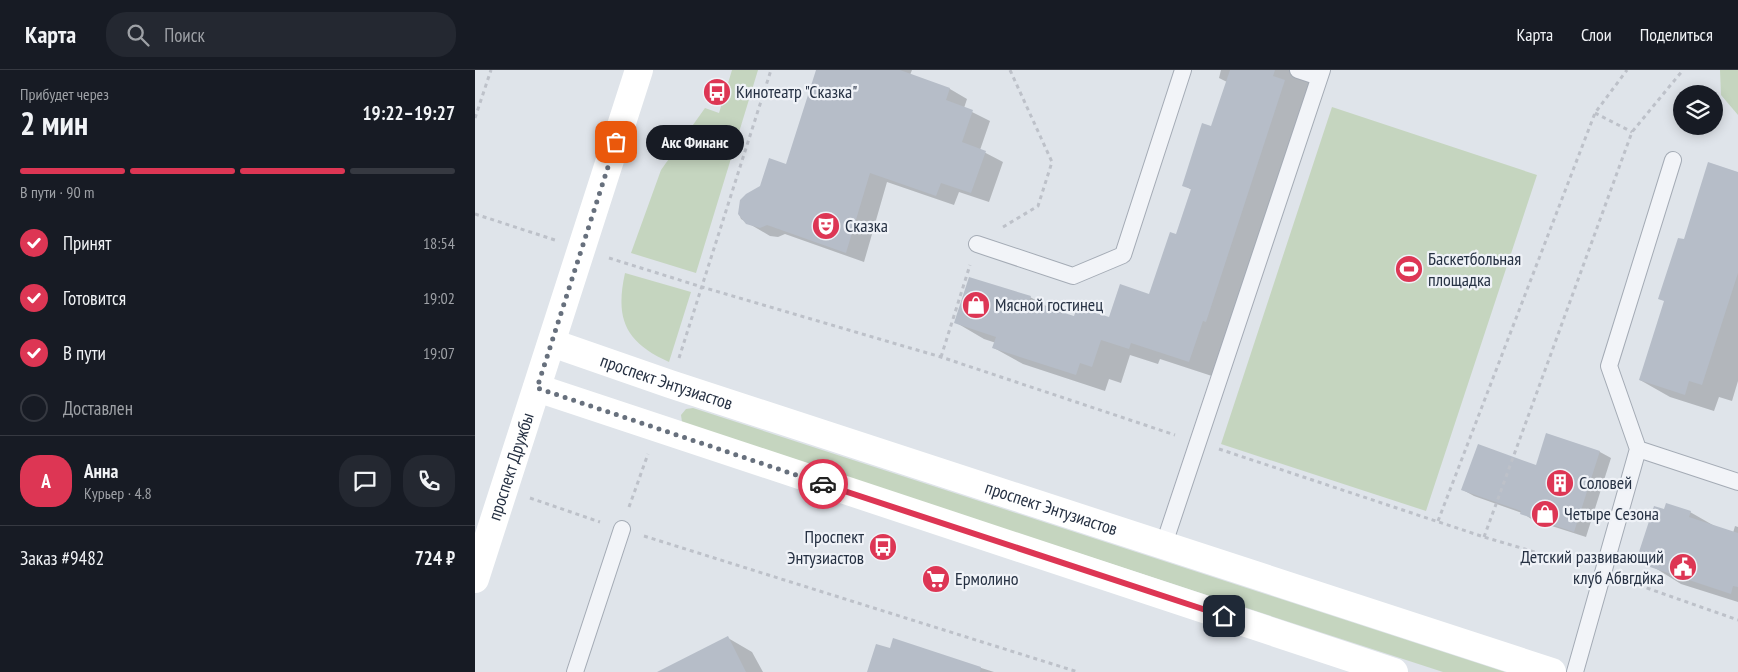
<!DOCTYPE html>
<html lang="ru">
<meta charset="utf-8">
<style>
:root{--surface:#171b24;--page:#242831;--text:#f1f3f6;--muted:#9ea1a6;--line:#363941;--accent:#dd3654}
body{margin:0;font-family:"PT Sans Narrow",sans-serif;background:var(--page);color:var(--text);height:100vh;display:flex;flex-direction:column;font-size:19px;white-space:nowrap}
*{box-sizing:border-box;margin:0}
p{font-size:16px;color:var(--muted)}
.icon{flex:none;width:28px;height:28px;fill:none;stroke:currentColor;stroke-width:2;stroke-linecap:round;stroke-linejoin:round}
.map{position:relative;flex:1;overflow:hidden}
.sheet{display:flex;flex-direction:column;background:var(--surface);width:475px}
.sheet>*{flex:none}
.buttons{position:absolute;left:1198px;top:15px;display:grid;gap:10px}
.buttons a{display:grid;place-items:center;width:50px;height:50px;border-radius:50%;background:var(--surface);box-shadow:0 2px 12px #0003;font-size:25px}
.pin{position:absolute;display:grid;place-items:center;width:42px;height:42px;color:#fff;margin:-21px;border-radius:10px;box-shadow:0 2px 8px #0006}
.courier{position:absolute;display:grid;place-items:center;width:50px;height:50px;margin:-25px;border:4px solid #dd3654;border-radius:50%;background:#fff;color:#222;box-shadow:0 1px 6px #0007}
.bubble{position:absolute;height:35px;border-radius:18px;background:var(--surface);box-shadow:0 2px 12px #0003;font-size:16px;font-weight:700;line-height:35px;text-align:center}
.summary em{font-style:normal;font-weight:700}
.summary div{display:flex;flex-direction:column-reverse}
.summary{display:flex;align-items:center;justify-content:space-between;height:85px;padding:0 20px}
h1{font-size:32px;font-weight:700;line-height:38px}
.bar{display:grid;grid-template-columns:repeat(4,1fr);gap:8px 5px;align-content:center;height:60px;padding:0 20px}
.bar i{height:6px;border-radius:4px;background:var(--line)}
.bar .selected{background:var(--accent)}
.bar p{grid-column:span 4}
.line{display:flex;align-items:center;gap:12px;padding:0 20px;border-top:1px solid var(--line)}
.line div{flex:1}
.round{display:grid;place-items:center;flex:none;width:52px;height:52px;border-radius:20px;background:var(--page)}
ol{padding:0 20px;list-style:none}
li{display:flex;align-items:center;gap:15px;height:55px}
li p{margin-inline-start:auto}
li .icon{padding:5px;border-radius:50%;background:var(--accent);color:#fff;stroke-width:4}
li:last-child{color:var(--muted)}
li i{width:28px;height:28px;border:2px solid var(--line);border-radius:50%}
header{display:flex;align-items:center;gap:30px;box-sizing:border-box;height:70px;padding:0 25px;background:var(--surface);border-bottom:1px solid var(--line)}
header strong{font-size:24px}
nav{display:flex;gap:28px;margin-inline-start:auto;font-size:18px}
.search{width:350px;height:45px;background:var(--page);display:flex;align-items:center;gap:12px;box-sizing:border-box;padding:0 18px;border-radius:20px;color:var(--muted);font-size:19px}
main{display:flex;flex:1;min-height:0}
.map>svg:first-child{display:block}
.green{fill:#c5d5bf}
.shadow{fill:#0003}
.building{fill:#b6bdc8}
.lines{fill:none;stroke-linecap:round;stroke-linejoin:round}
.service-casing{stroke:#a4abb5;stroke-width:18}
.path{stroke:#bdc1c9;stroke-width:3;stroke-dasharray:4 4;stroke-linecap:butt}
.service{stroke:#f2f4f8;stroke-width:16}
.secondary{stroke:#fff;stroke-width:28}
.done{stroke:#67707d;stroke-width:5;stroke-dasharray:0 9}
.route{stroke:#dd3654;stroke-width:6}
.labels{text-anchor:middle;stroke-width:4.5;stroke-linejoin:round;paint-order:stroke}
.poi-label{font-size:18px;fill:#263143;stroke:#eff2f7;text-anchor:start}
.street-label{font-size:18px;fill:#263143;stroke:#eff2f7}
</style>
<header>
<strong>Карта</strong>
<div class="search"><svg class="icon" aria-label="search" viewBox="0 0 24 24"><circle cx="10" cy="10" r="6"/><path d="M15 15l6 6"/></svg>Поиск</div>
<nav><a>Карта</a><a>Слои</a><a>Поделиться</a></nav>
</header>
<main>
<section class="sheet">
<div class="summary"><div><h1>2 мин</h1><p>Прибудет через</p></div><em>19:22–19:27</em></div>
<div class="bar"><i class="selected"></i><i class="selected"></i><i class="selected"></i><i></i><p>В пути · 90 m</p></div>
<ol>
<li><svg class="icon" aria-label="check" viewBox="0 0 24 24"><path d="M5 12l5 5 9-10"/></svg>Принят<p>18:54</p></li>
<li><svg class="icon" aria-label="check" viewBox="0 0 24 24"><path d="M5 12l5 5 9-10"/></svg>Готовится<p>19:02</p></li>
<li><svg class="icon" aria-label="check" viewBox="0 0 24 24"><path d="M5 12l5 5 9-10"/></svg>В пути<p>19:07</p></li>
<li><i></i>Доставлен</li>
</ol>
<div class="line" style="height:90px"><b class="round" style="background:var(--accent);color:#fff">А</b><div><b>Анна</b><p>Курьер · 4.8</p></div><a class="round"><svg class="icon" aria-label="chat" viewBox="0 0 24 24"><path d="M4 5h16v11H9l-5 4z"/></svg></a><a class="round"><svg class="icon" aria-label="phone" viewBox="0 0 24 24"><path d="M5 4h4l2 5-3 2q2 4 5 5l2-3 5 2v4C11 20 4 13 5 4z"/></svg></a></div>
<div class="line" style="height:65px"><div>Заказ #9482</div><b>724 ₽</b></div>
</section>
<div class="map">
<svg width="1263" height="602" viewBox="0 0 1263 602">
<rect width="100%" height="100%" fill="#dfe4ea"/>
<!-- green -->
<path class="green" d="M257,0H283L221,203L156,183L186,100L230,38L244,43Z
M1245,0H1263V45L1246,25Z
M857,37L1062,105L951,441L746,374Z
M150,203L216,222L194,292C150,272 140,249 150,203Z
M218,338L1030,602H968L213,356L207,352L206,345L211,339Z"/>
<!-- shadow -->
<path class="shadow" d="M355,0H437L435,5L475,19L492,29L489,38L515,51L505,80L528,92L514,132L484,122L479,135L412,112L389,192L310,164L303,167L295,166L266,149L264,144L286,117L312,96Z
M746,0H848L743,308L685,289L683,294L655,285L646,313L634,309L630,321L548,294L519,278L521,273L509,269L480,252L555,227L582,242L600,248L635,249L675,225L702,166L717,120L708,115L737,58L752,12L744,8Z
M1234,94L1263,103V311L1257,331L1244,327L1239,341L1195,327L1165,310Z
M1072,365L1125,382L1136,388L1111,467L1058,450L1047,443L999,426L988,420L1062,396Z
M1189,441L1215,442L1243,458L1258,463L1260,456L1263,457V532L1206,514L1164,488Z
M253,568L277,582L288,602H204Z
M418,570L519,602H393L416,580Z"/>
<!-- building -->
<path class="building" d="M341,0H425L475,18L471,30L498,40L487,72L511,81L496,123L466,113L461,126L395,103L371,183L292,155L285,158L271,154L263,144L265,130L271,124L285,116L294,88L311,94Z
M755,0H800L798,6L810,10L731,252L728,251L714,292L656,273L654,279L626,270L617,297L605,293L601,305L517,278L521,267L479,253L494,207L556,226L554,232L599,246L602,237L634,247L645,214L674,224L695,162L701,164L716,119L707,116L727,53L736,56Z
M1233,92L1263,102V203L1227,315L1214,311L1210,325L1164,310L1189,231L1183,229L1203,168L1209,169Z
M1071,363L1125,381L1099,462L1045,444L1046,441L986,420L1003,374L1061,395Z
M1191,433L1216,441L1214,447L1263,463V517L1258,516L1256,524L1175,497L1176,493L1162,488L1179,436L1189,439Z
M253,566L271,602H182Z
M418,568L506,597L505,602H392L401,574L415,578Z"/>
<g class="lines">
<defs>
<path id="service" d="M823,0L844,7
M502,174L598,206L648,185L708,0
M1163,379L1134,296L1198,90
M689,474L847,0
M100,602L147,459
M1100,602L1163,379L1263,412"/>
</defs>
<!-- service casing -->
<use href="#service" class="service-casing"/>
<!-- path -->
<path class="path" d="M1120,43L1157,62
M0,48L16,0
M0,144L80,170
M528,157L563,136L577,92L535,0
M134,188L227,217L466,287L700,365
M466,287L495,195
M204,288L296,0
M744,379L1009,467L1107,496
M55,428L125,452
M154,437L173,384
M963,451L1120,43L1152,0
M169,466L603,602
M1009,467L1157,62L1208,0
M1149,510L1263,550"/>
<!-- service -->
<use href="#service" class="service"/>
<!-- secondary -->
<g class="secondary">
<path id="s1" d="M77,273L195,314L1077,602"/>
<path d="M62,318L919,602"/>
<path id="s2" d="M0,509L164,0"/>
</g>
</g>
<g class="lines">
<!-- done -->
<path class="done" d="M141,72L62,318L348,414"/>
<!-- route -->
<path class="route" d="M348,414L749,546"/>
</g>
<!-- icons -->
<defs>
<symbol id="bus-disc" viewBox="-11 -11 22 22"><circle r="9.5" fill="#dd3654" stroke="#eff2f7"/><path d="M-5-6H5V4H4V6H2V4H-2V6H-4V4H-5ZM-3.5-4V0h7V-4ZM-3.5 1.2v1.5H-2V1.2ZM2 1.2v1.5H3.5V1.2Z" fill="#fff"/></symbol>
<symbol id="theatre-disc" viewBox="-11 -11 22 22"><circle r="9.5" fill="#dd3654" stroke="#eff2f7"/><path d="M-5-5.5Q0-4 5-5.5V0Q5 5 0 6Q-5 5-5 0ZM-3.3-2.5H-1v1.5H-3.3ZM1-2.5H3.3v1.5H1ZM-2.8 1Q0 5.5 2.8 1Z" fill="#fff"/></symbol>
<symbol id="stadium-disc" viewBox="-11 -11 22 22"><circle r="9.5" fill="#dd3654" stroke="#eff2f7"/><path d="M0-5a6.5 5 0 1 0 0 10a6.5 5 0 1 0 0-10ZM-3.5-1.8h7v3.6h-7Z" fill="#fff"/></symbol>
<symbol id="shop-disc" viewBox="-11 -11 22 22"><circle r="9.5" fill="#dd3654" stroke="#eff2f7"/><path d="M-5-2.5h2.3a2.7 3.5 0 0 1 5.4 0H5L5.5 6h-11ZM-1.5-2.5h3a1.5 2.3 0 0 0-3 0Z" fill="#fff"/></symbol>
<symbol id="building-disc" viewBox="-11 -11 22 22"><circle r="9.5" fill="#dd3654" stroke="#eff2f7"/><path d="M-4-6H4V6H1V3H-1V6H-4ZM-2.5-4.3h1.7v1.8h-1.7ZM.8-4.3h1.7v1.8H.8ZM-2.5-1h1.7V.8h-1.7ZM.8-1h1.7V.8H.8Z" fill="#fff"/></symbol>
<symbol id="civic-disc" viewBox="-11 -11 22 22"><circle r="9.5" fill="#dd3654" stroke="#eff2f7"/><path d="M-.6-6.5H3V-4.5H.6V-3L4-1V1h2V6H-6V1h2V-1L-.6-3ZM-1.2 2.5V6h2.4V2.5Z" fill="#fff"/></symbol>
<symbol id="supermarket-disc" viewBox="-11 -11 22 22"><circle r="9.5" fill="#dd3654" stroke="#eff2f7"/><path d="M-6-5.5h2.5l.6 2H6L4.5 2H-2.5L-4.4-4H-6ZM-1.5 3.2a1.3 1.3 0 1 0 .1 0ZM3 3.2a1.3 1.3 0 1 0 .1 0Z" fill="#fff"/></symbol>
</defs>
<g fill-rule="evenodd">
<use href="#bus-disc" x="226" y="6" width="32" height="32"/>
<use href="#theatre-disc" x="335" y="140" width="32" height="32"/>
<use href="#stadium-disc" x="918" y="183" width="32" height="32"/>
<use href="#shop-disc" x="485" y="219" width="32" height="32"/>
<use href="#building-disc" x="1069" y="397" width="32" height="32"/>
<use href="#shop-disc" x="1054" y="428" width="32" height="32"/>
<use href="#bus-disc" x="392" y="461" width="32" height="32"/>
<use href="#civic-disc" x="1192" y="481" width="32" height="32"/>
<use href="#supermarket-disc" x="445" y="493" width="32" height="32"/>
</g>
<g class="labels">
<!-- poi labels -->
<g class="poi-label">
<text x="261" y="28">Кинотеатр "Сказка"</text>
<text x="370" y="162">Сказка</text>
<text x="953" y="195">Баскетбольная<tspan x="953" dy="21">площадка</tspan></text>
<text x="520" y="241">Мясной гостинец</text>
<text x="1104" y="419">Соловей</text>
<text x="1089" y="450">Четыре Сезона</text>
<text x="389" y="473" text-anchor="end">Проспект<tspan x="389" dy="21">Энтузиастов</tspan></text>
<text x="1189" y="493" text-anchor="end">Детский развивающий<tspan x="1189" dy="21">клуб Абвгдйка</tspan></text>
<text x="480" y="515">Ермолино</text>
</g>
<!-- street labels -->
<g class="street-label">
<text dy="6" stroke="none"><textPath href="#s1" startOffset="121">проспект Энтузиастов</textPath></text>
<text dy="6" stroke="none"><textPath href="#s2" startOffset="118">проспект Дружбы</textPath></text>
<text dy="6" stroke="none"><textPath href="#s1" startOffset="526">проспект Энтузиастов</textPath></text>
</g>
</g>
</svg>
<div class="buttons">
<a><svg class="icon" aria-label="layers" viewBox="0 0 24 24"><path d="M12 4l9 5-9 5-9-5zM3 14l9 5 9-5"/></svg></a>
</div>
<div class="pin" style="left:141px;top:72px;background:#ea580c"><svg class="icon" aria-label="bag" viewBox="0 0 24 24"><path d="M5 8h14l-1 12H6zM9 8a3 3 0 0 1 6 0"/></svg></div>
<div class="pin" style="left:749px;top:546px;background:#1f2937"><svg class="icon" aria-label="home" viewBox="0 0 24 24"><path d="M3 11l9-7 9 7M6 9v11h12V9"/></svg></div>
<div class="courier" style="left:348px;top:414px"><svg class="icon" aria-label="car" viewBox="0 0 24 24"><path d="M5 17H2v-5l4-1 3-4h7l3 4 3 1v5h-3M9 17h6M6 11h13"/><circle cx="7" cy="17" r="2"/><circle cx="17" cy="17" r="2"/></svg></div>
<div class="bubble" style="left:171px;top:55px;width:98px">Акс Финанс</div>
</div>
</main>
